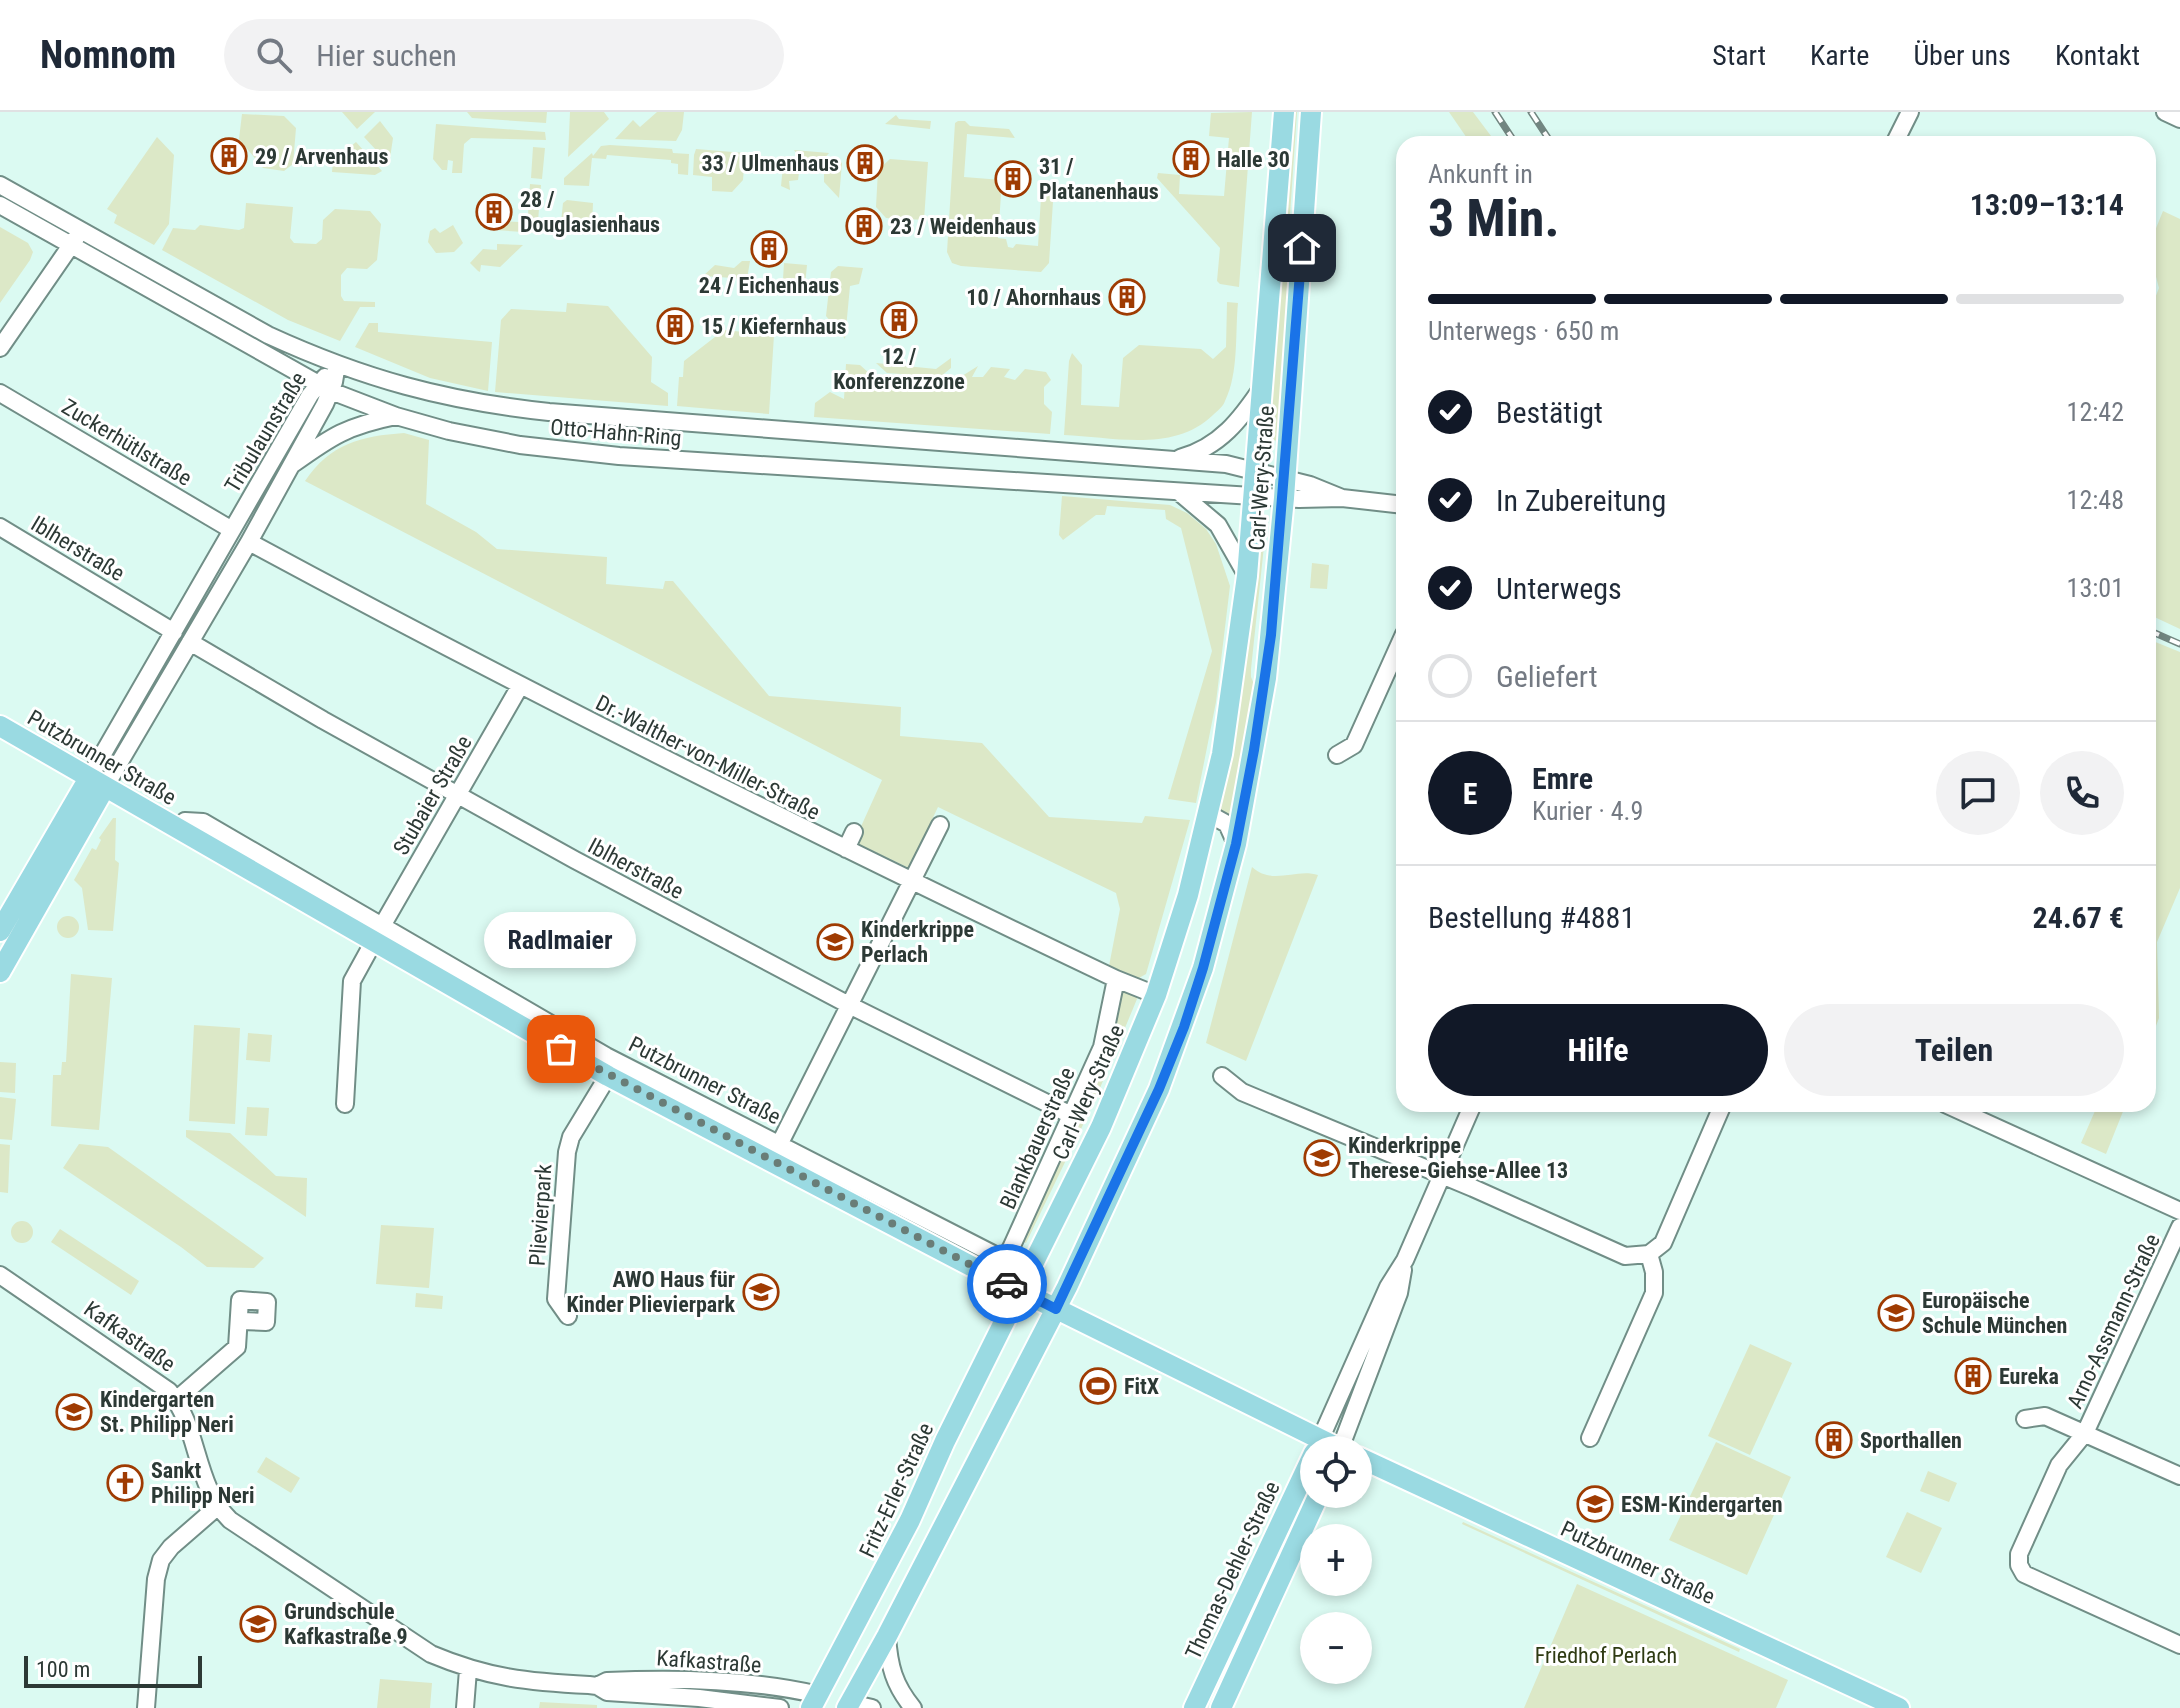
<!DOCTYPE html>
<html lang="de">
<meta charset="utf-8">
<style>
:root{--surface:#fff;--page:#f2f2f3;--text:#1f2937;--muted:#747a83;--line:#e0e1e3;--accent:#111827}
body{margin:0;font-family:"Roboto Condensed",sans-serif;background:var(--page);color:var(--text);height:100vh;display:flex;flex-direction:column;font-size:30px;white-space:nowrap}
*{box-sizing:border-box;margin:0}
p{font-size:26px;color:var(--muted)}
.icon{flex:none;width:44px;height:44px;fill:none;stroke:currentColor;stroke-width:2;stroke-linecap:round;stroke-linejoin:round}
.map{position:relative;flex:1;overflow:hidden}
.side{position:absolute;left:1396px;top:24px;width:760px;height:976px;display:flex;flex-direction:column;background:var(--surface);border-radius:24px;box-shadow:0 4px 12px #0003}
.side>*{flex:none}
.tools{position:absolute;left:1300px;top:1324px;display:grid;gap:16px}
.tools a{display:grid;place-items:center;width:72px;height:72px;border-radius:50%;background:var(--surface);box-shadow:0 4px 12px #0003;font-size:40px}
.scale{position:absolute;left:24px;bottom:20px;width:178px;box-sizing:border-box;padding-left:8px;border:4px solid #2c3935;border-top:0;font-size:22px;line-height:28px;white-space:nowrap;color:#2c3935;-webkit-text-stroke:6px #fff;paint-order:stroke}
.pin{position:absolute;display:grid;place-items:center;width:68px;height:68px;color:#fff;margin:-34px;border-radius:16px;box-shadow:0 4px 12px #0006}
.courier{position:absolute;display:grid;place-items:center;width:80px;height:80px;margin:-40px;border:6px solid #1a73e8;border-radius:50%;background:#fff;color:#222;box-shadow:0 2px 10px #0007}
.bubble{position:absolute;height:56px;border-radius:28px;background:var(--surface);box-shadow:0 4px 12px #0003;font-size:26px;font-weight:700;line-height:56px;text-align:center}
.summary em{font-style:normal;font-weight:700}
.summary div{display:flex;flex-direction:column-reverse}
.summary{display:flex;align-items:center;justify-content:space-between;height:136px;padding:0 32px}
h1{font-size:52px;font-weight:700;line-height:60px}
.bar{display:grid;grid-template-columns:repeat(4,1fr);gap:12px 8px;align-content:center;height:96px;padding:0 32px}
.bar i{height:10px;border-radius:6px;background:var(--line)}
.bar .on{background:var(--accent)}
.bar p{grid-column:span 4}
.line{display:flex;align-items:center;gap:20px;padding:0 32px;border-top:2px solid var(--line)}
.line div{flex:1}
.round{display:grid;place-items:center;flex:none;width:84px;height:84px;border-radius:42px;background:var(--page)}
ol{padding:0 32px;list-style:none}
li{display:flex;align-items:center;gap:24px;height:88px}
li p{margin-inline-start:auto}
li .icon{padding:8px;border-radius:50%;background:var(--accent);color:#fff;stroke-width:4}
li:last-child{color:var(--muted)}
li i{width:44px;height:44px;border:4px solid var(--line);border-radius:50%}
.button{display:flex;gap:16px;margin-top:auto;padding:16px 32px}
.button a{flex:1;height:92px;border-radius:48px;background:var(--accent);color:#fff;font-size:32px;font-weight:700;line-height:92px;text-align:center}
.button a+a{background:var(--page);color:var(--text)}
header{display:flex;align-items:center;gap:48px;box-sizing:border-box;height:112px;padding:0 40px;background:var(--surface);border-bottom:2px solid var(--line)}
header strong{font-size:38px}
nav{display:flex;gap:44px;margin-inline-start:auto;font-size:28px}
.search{width:560px;height:72px;background:var(--page);display:flex;align-items:center;gap:20px;box-sizing:border-box;padding:0 28px;border-radius:44px;color:var(--muted);font-size:30px}
.map>svg:first-child{display:block}
.green{fill:#dce8c7}
.lines{fill:none;stroke-linecap:round;stroke-linejoin:round}
.minor-casing{stroke:#718e87;stroke-width:20}
.major-casing{stroke:#fff;stroke-width:24}
.minor{stroke:#fff;stroke-width:16}
.major{stroke:#9adae2;stroke-width:20}
.rail-casing{stroke:#728681;stroke-width:7}
.rail{stroke:#fff;stroke-width:4;stroke-dasharray:12;stroke-linecap:butt}
.done{stroke:#697d77;stroke-width:8;stroke-dasharray:0 14.4}
.route{stroke:#1a73e8;stroke-width:10}
.labels{text-anchor:middle;stroke-width:6;stroke-linejoin:round;paint-order:stroke}
.poi-label{font-size:22px;font-weight:bold;fill:#2c3935;stroke:#fff;text-anchor:start}
.street-label{font-size:22px;fill:#2c3935;stroke:#fff}
.park-label{font-size:22px;fill:#2f3b13;stroke:#fff}
</style>
<header>
<strong>Nomnom</strong>
<div class="search"><svg class="icon" aria-label="search" viewBox="0 0 24 24"><circle cx="10" cy="10" r="6"/><path d="M15 15l6 6"/></svg>Hier suchen</div>
<nav><a>Start</a><a>Karte</a><a>Über uns</a><a>Kontakt</a></nav>
</header>
<div class="map">
<svg width="2180" height="1596" viewBox="0 0 2180 1596">
<rect width="100%" height="100%" fill="#dbfaf2"/>
<!-- green -->
<path class="green" d="M342,0H375L357,17Z
M467,0H547L546,11L472,6Z
M570,0H604L609,7L568,45Z
M657,0H684L682,18L676,29L615,27L633,8L640,15Z
M1252,0L1239,175L1220,172L1217,169L1220,136L1157,66L1158,61L1180,63L1179,82L1224,84L1229,26L1209,24L1211,1Z
M1287,0H1297L1287,147L1291,154L1284,329L1264,328Z
M1449,0H1473L1497,32H1471Z
M242,2L284,4L296,16L293,52L284,59L263,56L239,27Z
M896,3L899,7L931,9L930,17L885,12Z
M380,9L393,26L389,53L382,46V40L377,39L364,25Z
M958,9H965L970,14L1009,17L1015,26L967,22L964,65L1002,68L998,126L1006,127L1008,135L1013,136L1016,132L1038,134L1042,69L1054,74L1049,151L1041,160L961,154L952,151L947,140L955,11Z
M436,12L545,20L546,28L471,26L464,32L462,61H452L453,49L448,48L447,58H442L433,47Z
M157,25L174,43L169,112L154,133L114,111L117,103L107,97Z
M356,30L382,59L375,63L332,60L333,49Z
M610,33L672,37L673,41L689,42L688,63L678,62V52L671,51V48L607,43L606,47L592,46L589,74L564,73V66L592,41L593,44L601,34Z
M533,35L545,36L542,67L531,66Z
M696,37L745,41L743,68L732,80L712,79V65L693,63L694,43Z
M794,38L829,41L819,53H805Z
M784,44L799,61L798,68L789,69L790,78L781,74Z
M838,47L842,51L839,86L824,70V60Z
M890,47L928,50L924,108L886,106L876,95L878,58Z
M530,72L541,73L537,121L496,118V109L519,110L528,102Z
M567,88L593,91L592,115L564,114L561,110L563,91Z
M246,91L293,95L290,126L294,131L316,132L322,127L323,108L335,97L370,99L381,112L377,148L367,157L347,156L341,163V184L344,189L375,190V195H360L340,229L288,208L162,138L173,116L195,118L200,113L239,118L244,116Z
M2163,99L2180,107V517L2148,502V204L2159,176L2151,146L2148,145V136Z
M453,113L463,131L454,140L436,141L428,130L430,119L435,116L440,121Z
M0,115L28,131L33,140L30,148L0,191Z
M497,132L523,133L500,155L481,153L480,160L478,159L470,151L483,137L497,138Z
M742,149H750L747,167L703,164L715,153L734,156Z
M784,151L807,153L805,173H792L783,167Z
M838,154L863,156L859,172L850,174L845,227L826,204L831,160Z
M1227,190L1238,191C1235,221 1239,261 1225,289C1223,295 1217,299 1213,303C1174,341 1113,325 1064,323L1069,249L1072,241L1082,253L1081,293L1119,295L1123,246L1139,233L1201,237L1213,247L1226,235Z
M567,191L608,194L652,245L651,270L668,281V294L495,280L501,208L511,197L566,200Z
M369,211H378V220L492,230L488,279L430,266L355,235Z
M724,218L774,223L769,302L677,294L679,265H683L684,249Z
M951,246V256L940,265L887,261L876,251L936,257Z
M846,252L860,253L878,269L946,274L978,254L972,265H983L991,255L1010,257L1004,265L1015,268L1025,257L1046,260L1051,268L1044,275V292L1052,300L1050,322L814,305L815,291L830,280L844,287Z
M404,321L429,328L426,392L476,420L497,437L607,445L606,472L663,477L665,469H673L769,584L901,595L900,624L982,631L1049,705L1142,711L1145,704L1190,708L1146,862L1139,866L1109,854L1120,797L1116,781L938,695L909,756L854,730L882,668L305,369C330,332 361,324 404,321Z
M1062,384L1170,393L1187,401L1206,417L1216,432L1230,474L1216,590L1196,691L1168,687L1212,539L1181,416L1166,407L1165,398L1107,394L1105,403H1096L1063,428L1059,423Z
M1258,414L1266,415L1251,557V565L1257,579L1237,708L1216,697Z
M1312,451L1329,453L1327,477L1310,476Z
M2148,527L2180,540V776L2157,830L2159,906L2148,935Z
M113,706H116L115,748L119,751L113,819L88,818L82,776L74,768L92,736L96,738L101,728L99,726Z
M1252,755C1273,774 1295,756 1318,763L1246,949L1206,931Z
M57 815a11 11 0 1 1 22 0a11 11 0 1 1-22 0Z
M71,862L112,866L99,1018L51,1014L53,963H61L62,950H66Z
M1125,879L1136,881L1137,887L1095,988L1026,1131L1020,1128L1118,883Z
M194,913L240,916L235,1012L189,1009Z
M248,921L272,923L270,950L246,948Z
M0,950L16,951L15,981L0,980Z
M0,985L16,987L12,1028L0,1027Z
M2098,992H2126L2106,1042L2081,1031Z
M247,995L269,996L267,1024L245,1023Z
M186,1018L230,1021L276,1064L307,1066L306,1105L186,1025Z
M0,1032L10,1033L8,1081L0,1080Z
M79,1032L108,1035L264,1146L254,1156L207,1155L181,1135L63,1056Z
M11 1120a11 11 0 1 1 22 0a11 11 0 1 1-22 0Z
M381,1113L434,1116L429,1176L376,1172Z
M60,1117L139,1169L131,1183L51,1130Z
M416,1181L443,1184L442,1197L415,1195Z
M1750,1232L1792,1251L1750,1343L1708,1324Z
M1716,1330L1791,1365L1747,1463L1669,1428Z
M266,1345L300,1366L291,1381L257,1360Z
M1928,1359L1957,1371L1949,1390L1920,1379Z
M1907,1400L1942,1416L1921,1461L1886,1445Z
M1463,1410L1740,1537L1739,1540L1462,1412Z
M1577,1472L1788,1568L1776,1596H1524Z
M380,1567L432,1571L430,1596H377Z
M540,1590L597,1593V1596H539Z"/>
<g class="lines">
<defs>
<path id="minor" d="M2165,0L2180,7
M1894,32L1910,0
M0,73L268,223C364,267 445,289 549,300L1226,352L1310,373L1342,386
M0,93L331,279L396,304L449,319L520,333L619,344L1299,387L1342,386L1404,393
M0,236L76,126
M0,281L232,418
M1180,346C1220,335 1241,307 1263,274
M293,352C332,324 347,314 396,304
M1180,381L1218,413L1247,464
M0,415L174,520
M249,430C534,584 824,728 1116,867L1156,883
M190,530L323,608L575,748L849,893L1071,1003
M1337,643L1354,633L1404,522
M89,666L310,283L325,265
M105,675L249,430L325,292L334,270L337,252
M1209,702L1227,712L1236,732
M180,717L185,709L203,710L606,944L999,1145L1008,1141L1011,1136L1102,935L1116,867
M846,737L854,720
M382,814L520,574
M1222,964L1242,980L1473,1076L1625,1144L1649,1142L1663,1131L1723,992
M345,992L352,869L374,829
M1945,992L2180,1099
M779,1033L940,713
M2180,1115L2085,1321L2059,1353L2019,1442V1453L2024,1462L2180,1533
M0,1163L169,1279C200,1317 194,1373 230,1408L431,1542C488,1566 528,1570 589,1573L597,1574L607,1580L699,1586L780,1596
M568,1204L556,1187L567,1040L571,1025L608,964
M176,1288L237,1235L240,1188L267,1190L266,1210L241,1209
M2025,1307L2045,1304L2180,1364
M1590,1326L1654,1181V1160L1649,1142
M1320,1328L1388,1175L1405,1148L1473,992
M1340,1337L1399,1181L1403,1158
M887,1524C889,1554 894,1573 913,1596
M597,1574L607,1569C675,1566 752,1567 819,1583
M850,1591L872,1596
M146,1596L156,1467L161,1448L171,1435L217,1395
M465,1596L468,1558"/>
<path id="major" d="M0,614L608,964L992,1165L1342,1338
M0,819L89,666
M0,860L105,675
M1358,1345L1899,1596
M811,1596L910,1408L945,1329L1101,1015L1156,883L1188,783L1222,642L1247,464L1284,0
M847,1596L887,1524L1067,1175L1159,977L1203,856L1236,732L1266,566L1284,386L1311,0
M1194,1596L1314,1341
M1221,1596L1319,1382"/>
</defs>
<!-- minor casing -->
<use href="#minor" class="minor-casing"/>
<!-- major casing -->
<use href="#major" class="major-casing"/>
<!-- minor -->
<use href="#minor" class="minor"/>
<!-- major -->
<use href="#major" class="major"/>
<defs>
<path id="rail" d="M1495,0L1516,32
M1531,0L1552,32
M2148,518L2180,532"/>
</defs>
<!-- rail casing -->
<use href="#rail" class="rail-casing"/>
<!-- rail -->
<use href="#rail" class="rail"/>
</g>
<g class="lines">
<!-- done -->
<path class="done" d="M561,937L1007,1172"/>
<!-- route -->
<path class="route" d="M1007,1172L1056,1197L1159,977L1184,915L1203,856L1236,732L1254,638L1271,523L1302,136"/>
</g>
<!-- icons -->
<defs>
<symbol id="building-ring" viewBox="-11 -11 22 22"><circle r="9.5" fill="#fff" stroke="#9f3b02" stroke-width="1.5"/><path d="M-4-6H4V6H1V3H-1V6H-4ZM-2.5-4.3h1.7v1.8h-1.7ZM.8-4.3h1.7v1.8H.8ZM-2.5-1h1.7V.8h-1.7ZM.8-1h1.7V.8H.8Z" fill="#9f3b02"/></symbol>
<symbol id="school-ring" viewBox="-11 -11 22 22"><circle r="9.5" fill="#fff" stroke="#9f3b02" stroke-width="1.5"/><path d="M0-5L7-2L0 1L-7-2ZM-4 1L0 2.5L4 1V4Q0 6-4 4Z" fill="#9f3b02"/></symbol>
<symbol id="stadium-ring" viewBox="-11 -11 22 22"><circle r="9.5" fill="#fff" stroke="#9f3b02" stroke-width="1.5"/><path d="M0-5a6.5 5 0 1 0 0 10a6.5 5 0 1 0 0-10ZM-3.5-1.8h7v3.6h-7Z" fill="#9f3b02"/></symbol>
<symbol id="church-ring" viewBox="-11 -11 22 22"><circle r="9.5" fill="#fff" stroke="#9f3b02" stroke-width="1.5"/><path d="M-1.2-6h2.4v3.5h3.3v2.4h-3.3V6h-2.4V-.1h-3.3v-2.4h3.3Z" fill="#9f3b02"/></symbol>
</defs>
<g fill-rule="evenodd">
<use href="#building-ring" x="209" y="24" width="40" height="40"/>
<use href="#building-ring" x="1171" y="27" width="40" height="40"/>
<use href="#building-ring" x="845" y="31" width="40" height="40"/>
<use href="#building-ring" x="993" y="47" width="40" height="40"/>
<use href="#building-ring" x="474" y="80" width="40" height="40"/>
<use href="#building-ring" x="844" y="94" width="40" height="40"/>
<use href="#building-ring" x="749" y="117" width="40" height="40"/>
<use href="#building-ring" x="1107" y="165" width="40" height="40"/>
<use href="#building-ring" x="879" y="188" width="40" height="40"/>
<use href="#building-ring" x="655" y="194" width="40" height="40"/>
<use href="#school-ring" x="815" y="810" width="40" height="40"/>
<use href="#school-ring" x="1302" y="1026" width="40" height="40"/>
<use href="#school-ring" x="741" y="1160" width="40" height="40"/>
<use href="#school-ring" x="1876" y="1181" width="40" height="40"/>
<use href="#building-ring" x="1953" y="1244" width="40" height="40"/>
<use href="#stadium-ring" x="1078" y="1254" width="40" height="40"/>
<use href="#school-ring" x="54" y="1280" width="40" height="40"/>
<use href="#building-ring" x="1814" y="1308" width="40" height="40"/>
<use href="#church-ring" x="105" y="1351" width="40" height="40"/>
<use href="#school-ring" x="1575" y="1372" width="40" height="40"/>
<use href="#school-ring" x="238" y="1492" width="40" height="40"/>
</g>
<g class="labels">
<!-- poi labels -->
<g class="poi-label">
<text x="255" y="52">29 / Arvenhaus</text>
<text x="1217" y="55">Halle 30</text>
<text x="839" y="59" text-anchor="end">33 / Ulmenhaus</text>
<text x="1039" y="62">31 /<tspan x="1039" dy="25">Platanenhaus</tspan></text>
<text x="520" y="95">28 /<tspan x="520" dy="25">Douglasienhaus</tspan></text>
<text x="890" y="122">23 / Weidenhaus</text>
<text x="769" y="181" text-anchor="middle">24 / Eichenhaus</text>
<text x="1101" y="193" text-anchor="end">10 / Ahornhaus</text>
<text x="701" y="222">15 / Kiefernhaus</text>
<text x="899" y="252" text-anchor="middle">12 /<tspan x="899" dy="25">Konferenzzone</tspan></text>
<text x="861" y="825">Kinderkrippe<tspan x="861" dy="25">Perlach</tspan></text>
<text x="1348" y="1041">Kinderkrippe<tspan x="1348" dy="25">Therese-Giehse-Allee 13</tspan></text>
<text x="735" y="1175" text-anchor="end">AWO Haus für<tspan x="735" dy="25">Kinder Plievierpark</tspan></text>
<text x="1922" y="1196">Europäische<tspan x="1922" dy="25">Schule München</tspan></text>
<text x="1999" y="1272">Eureka</text>
<text x="1124" y="1282">FitX</text>
<text x="100" y="1295">Kindergarten<tspan x="100" dy="25">St. Philipp Neri</tspan></text>
<text x="1860" y="1336">Sporthallen</text>
<text x="151" y="1366">Sankt<tspan x="151" dy="25">Philipp Neri</tspan></text>
<text x="1621" y="1400">ESM-Kindergarten</text>
<text x="284" y="1507">Grundschule<tspan x="284" dy="25">Kafkastraße 9</tspan></text>
</g>
<!-- street labels -->
<g class="street-label">
<text transform="translate(265 320) rotate(-59)" y="8">Tribulaunstraße</text>
<text transform="translate(616 320) rotate(5)" y="8">Otto-Hahn-Ring</text>
<text transform="translate(127 330) rotate(31)" y="8">Zuckerhütlstraße</text>
<text transform="translate(1261 366) rotate(-86)" y="8">Carl-Wery-Straße</text>
<text transform="translate(78 436) rotate(31)" y="8">Iblherstraße</text>
<text transform="translate(102 645) rotate(30)" y="8">Putzbrunner Straße</text>
<text transform="translate(708 645) rotate(27)" y="8">Dr.-Walther-von-Miller-Straße</text>
<text transform="translate(432 683) rotate(-60)" y="8">Stubaier Straße</text>
<text transform="translate(636 756) rotate(28)" y="8">Iblherstraße</text>
<text transform="translate(705 968) rotate(27)" y="8">Putzbrunner Straße</text>
<text transform="translate(1088 980) rotate(-66)" y="8">Carl-Wery-Straße</text>
<text transform="translate(1037 1026) rotate(-66)" y="8">Blankbauerstraße</text>
<text transform="translate(540 1103) rotate(-86)" y="8">Plievierpark</text>
<text transform="translate(2113 1209) rotate(-65)" y="8">Arno-Assmann-Straße</text>
<text transform="translate(130 1224) rotate(35)" y="8">Kafkastraße</text>
<text transform="translate(896 1378) rotate(-65)" y="8">Fritz-Erler-Straße</text>
<text transform="translate(1638 1450) rotate(25)" y="8">Putzbrunner Straße</text>
<text transform="translate(1232 1458) rotate(-65)" y="8">Thomas-Dehler-Straße</text>
<text transform="translate(709 1549) rotate(4)" y="8">Kafkastraße</text>
</g>
<!-- park labels -->
<g class="park-label">
<text x="1606" y="1551">Friedhof Perlach</text>
</g>
</g>
</svg>
<div class="tools">
<a><svg class="icon" aria-label="locate" viewBox="0 0 24 24"><circle cx="12" cy="12" r="6"/><path d="M12 2v4M12 18v4M2 12h4M18 12h4"/></svg></a>
<a>+</a>
<a>−</a>
</div>
<div class="scale">100 m</div>
<div class="pin" style="left:561px;top:937px;background:#ea580c"><svg class="icon" aria-label="bag" viewBox="0 0 24 24"><path d="M5 8h14l-1 12H6zM9 8a3 3 0 0 1 6 0"/></svg></div>
<div class="pin" style="left:1302px;top:136px;background:#1f2937"><svg class="icon" aria-label="home" viewBox="0 0 24 24"><path d="M3 11l9-7 9 7M6 9v11h12V9"/></svg></div>
<div class="courier" style="left:1007px;top:1172px"><svg class="icon" aria-label="car" viewBox="0 0 24 24"><path d="M5 17H2v-5l4-1 3-4h7l3 4 3 1v5h-3M9 17h6M6 11h13"/><circle cx="7" cy="17" r="2"/><circle cx="17" cy="17" r="2"/></svg></div>
<div class="bubble" style="left:484px;top:800px;width:152px">Radlmaier</div>
<section class="side">
<div class="summary"><div><h1>3 Min.</h1><p>Ankunft in</p></div><em>13:09–13:14</em></div>
<div class="bar"><i class="on"></i><i class="on"></i><i class="on"></i><i></i><p>Unterwegs · 650 m</p></div>
<ol>
<li><svg class="icon" aria-label="check" viewBox="0 0 24 24"><path d="M5 12l5 5 9-10"/></svg>Bestätigt<p>12:42</p></li>
<li><svg class="icon" aria-label="check" viewBox="0 0 24 24"><path d="M5 12l5 5 9-10"/></svg>In Zubereitung<p>12:48</p></li>
<li><svg class="icon" aria-label="check" viewBox="0 0 24 24"><path d="M5 12l5 5 9-10"/></svg>Unterwegs<p>13:01</p></li>
<li><i></i>Geliefert</li>
</ol>
<div class="line" style="height:144px"><b class="round" style="background:var(--accent);color:#fff">E</b><div><b>Emre</b><p>Kurier · 4.9</p></div><a class="round"><svg class="icon" aria-label="chat" viewBox="0 0 24 24"><path d="M4 5h16v11H9l-5 4z"/></svg></a><a class="round"><svg class="icon" aria-label="phone" viewBox="0 0 24 24"><path d="M5 4h4l2 5-3 2q2 4 5 5l2-3 5 2v4C11 20 4 13 5 4z"/></svg></a></div>
<div class="line" style="height:104px"><div>Bestellung #4881</div><b>24.67 €</b></div>
<div class="button"><a>Hilfe</a><a>Teilen</a></div>
</section>
</div>
